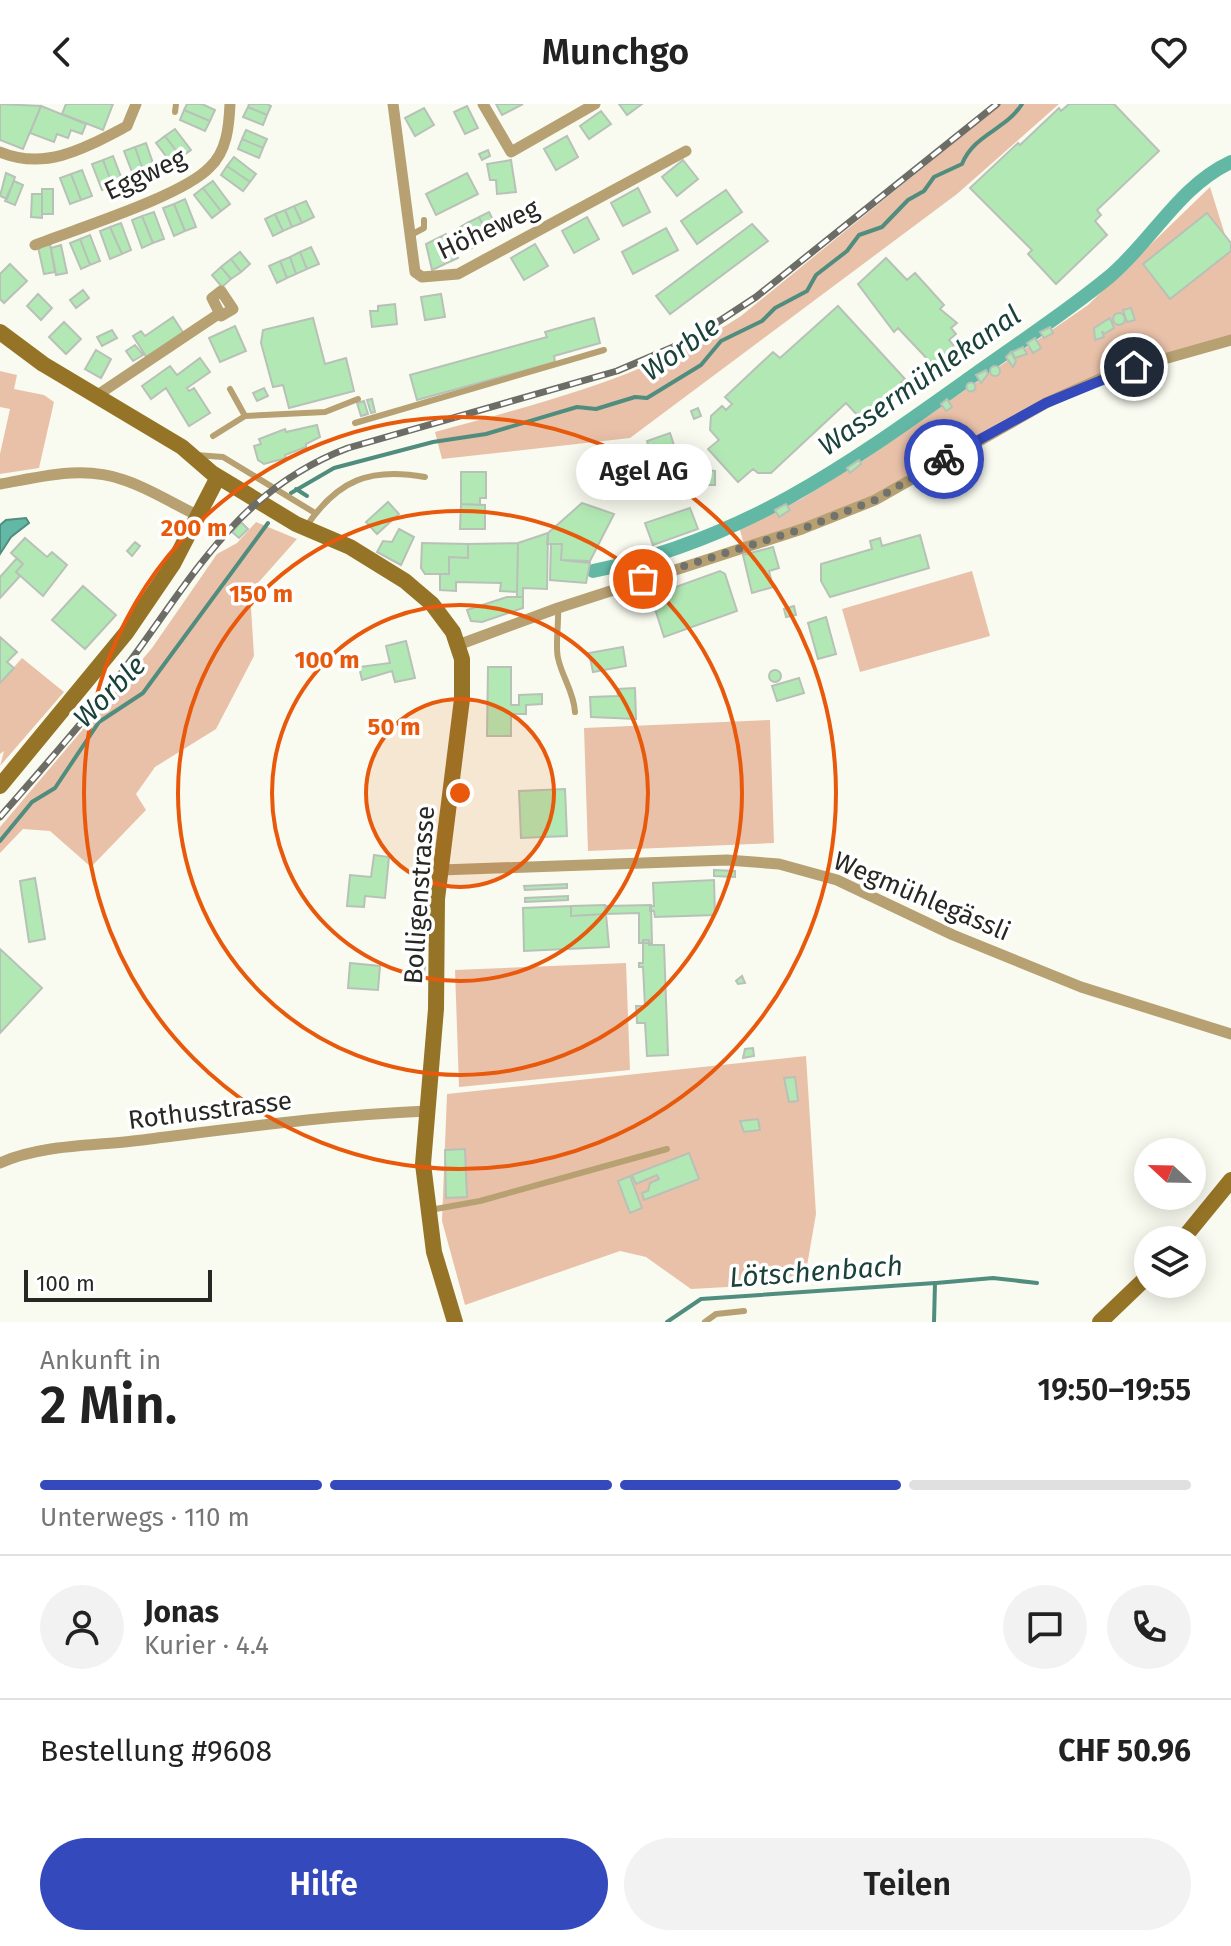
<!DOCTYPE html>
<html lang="de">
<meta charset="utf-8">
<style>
:root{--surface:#fff;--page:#f2f2f2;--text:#222;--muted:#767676;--line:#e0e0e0;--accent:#3449bb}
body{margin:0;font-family:"Fira Sans",sans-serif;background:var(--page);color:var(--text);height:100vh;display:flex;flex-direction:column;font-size:30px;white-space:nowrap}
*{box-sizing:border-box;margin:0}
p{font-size:26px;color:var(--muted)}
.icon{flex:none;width:44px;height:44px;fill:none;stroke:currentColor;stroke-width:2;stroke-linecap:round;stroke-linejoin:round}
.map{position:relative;height:1218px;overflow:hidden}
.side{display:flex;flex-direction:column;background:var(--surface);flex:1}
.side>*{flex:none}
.needle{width:52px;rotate:292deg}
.buttons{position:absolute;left:1134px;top:1034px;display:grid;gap:16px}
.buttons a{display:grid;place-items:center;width:72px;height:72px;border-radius:50%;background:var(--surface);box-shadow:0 4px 20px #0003;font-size:40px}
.scale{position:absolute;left:24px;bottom:20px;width:188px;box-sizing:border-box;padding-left:8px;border:4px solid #272824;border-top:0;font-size:22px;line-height:28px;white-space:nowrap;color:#272824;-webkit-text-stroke:6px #fff;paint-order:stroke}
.pin{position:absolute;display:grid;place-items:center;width:68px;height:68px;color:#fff;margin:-34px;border:4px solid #fff;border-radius:50%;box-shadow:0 2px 8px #0007}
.courier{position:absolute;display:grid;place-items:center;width:80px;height:80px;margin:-40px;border:6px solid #3449bb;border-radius:50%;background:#fff;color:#222;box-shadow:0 2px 10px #0007}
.bubble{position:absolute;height:56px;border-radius:28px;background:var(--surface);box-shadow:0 4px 20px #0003;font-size:26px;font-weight:600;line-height:56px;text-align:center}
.headline em{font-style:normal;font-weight:600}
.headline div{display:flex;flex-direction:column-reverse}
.headline{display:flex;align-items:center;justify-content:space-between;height:136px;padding:0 40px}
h1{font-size:52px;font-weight:600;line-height:60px}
.bar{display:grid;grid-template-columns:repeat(4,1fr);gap:12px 8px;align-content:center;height:96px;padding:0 40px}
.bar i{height:10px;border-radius:6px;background:var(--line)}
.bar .current{background:var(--accent)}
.bar p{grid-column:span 4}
.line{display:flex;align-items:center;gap:20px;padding:0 40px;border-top:2px solid var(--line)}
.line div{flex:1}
.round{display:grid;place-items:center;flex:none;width:84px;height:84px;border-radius:42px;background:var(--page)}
.button{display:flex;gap:16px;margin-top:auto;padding:16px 40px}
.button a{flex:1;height:92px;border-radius:48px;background:var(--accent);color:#fff;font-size:32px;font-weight:600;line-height:92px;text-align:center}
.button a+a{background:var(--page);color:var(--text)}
header{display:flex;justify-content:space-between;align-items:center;height:104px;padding:0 40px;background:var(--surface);font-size:36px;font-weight:600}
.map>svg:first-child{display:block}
.green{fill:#e9c1a9}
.water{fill:#62b8a5;stroke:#508d7e;stroke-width:2}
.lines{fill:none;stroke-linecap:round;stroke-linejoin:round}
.stream{stroke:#508d7e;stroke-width:4}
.canal{stroke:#62b8a5;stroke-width:14}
.building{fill:#b2e8b4;stroke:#b8c1b8;stroke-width:2}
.service{stroke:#b7a072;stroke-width:6}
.minor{stroke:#b7a072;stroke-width:11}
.secondary{stroke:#967427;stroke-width:16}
.rail-casing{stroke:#6b6d66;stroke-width:7}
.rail{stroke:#fff;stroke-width:4;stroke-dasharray:12;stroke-linecap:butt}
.done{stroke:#70726b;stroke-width:8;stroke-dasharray:0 14.4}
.route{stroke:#3449bb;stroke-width:10}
.ring{fill:none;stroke:#e8590c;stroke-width:4}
.labels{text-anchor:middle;stroke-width:7;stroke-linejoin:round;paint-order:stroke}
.street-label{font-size:26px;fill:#272824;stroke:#fff}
.water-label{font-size:28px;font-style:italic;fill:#1a4239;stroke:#fff}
.centre{fill:#e8590c;stroke:#fff;stroke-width:4}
.ring-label{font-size:24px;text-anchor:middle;font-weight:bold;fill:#e8590c;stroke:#fff;stroke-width:7;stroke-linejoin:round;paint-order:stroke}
</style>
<header><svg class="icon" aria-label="back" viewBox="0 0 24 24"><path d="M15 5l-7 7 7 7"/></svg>Munchgo<svg class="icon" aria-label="heart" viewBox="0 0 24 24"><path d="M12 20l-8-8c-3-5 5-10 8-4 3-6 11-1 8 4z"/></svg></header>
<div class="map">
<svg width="1231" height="1218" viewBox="0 0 1231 1218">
<rect width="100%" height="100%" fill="#f9fbf0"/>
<!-- green -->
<path class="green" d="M1001,0H1059L957,90L630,334L442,355L435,328C544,298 645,274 741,212Z
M1210,83L1231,150V236L1111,270L875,396L744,441L740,426L801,395L864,356L1088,201Z
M0,267L17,271L14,285L44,291L54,298L39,364L0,370V350L10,305L0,303Z
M256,418L297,435L250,488L254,552L216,625L155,663L136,690L146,706L91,763L50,727L23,725L0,749V723L152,544L217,450L237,439Z
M972,467L990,532L860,568L842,505Z
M22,554L64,588L0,662L4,647L0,650V579Z
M770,616L774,739L588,747L584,624Z
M626,859L630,966L459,983L455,866Z
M806,952L816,1110L804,1179L691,1185L646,1153L620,1147L465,1201L442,1117L447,990Z"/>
<!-- water -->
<path class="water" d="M26,414L29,419L11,433L0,450V421L6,416Z"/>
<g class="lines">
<!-- stream -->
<path class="stream" d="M296,385L307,392
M291,389L334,364L433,338L486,330L577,303L596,305L635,293L647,294L701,261L721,237L762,217L775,204L807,187L816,171L847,147L859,131L882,123L908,96L924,87L934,73L962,60C974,30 1006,26 1022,0
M0,737L32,698L55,684L99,618L143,589L268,419
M936,1179L993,1174L1037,1179
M667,1218L701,1195L935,1179L934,1218"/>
<!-- canal -->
<path class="canal" d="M593,467C743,436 845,363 967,276C1014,242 1064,210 1109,173C1152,137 1179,82 1231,58"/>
</g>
<!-- building -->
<path class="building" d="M0,0L41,2L23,45L0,36Z
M66,0H113L103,26L62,10Z
M187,0H202L215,6L210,17L184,6Z
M249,0H267L271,2L267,11L248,3Z
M496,0H523L502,11Z
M619,0H642L627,11Z
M1069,0H1114L1159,47L1097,106L1101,111L1095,117L1107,131L1056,180L1028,150L1032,146L970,84L1018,39L1020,41L1059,4L1061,7Z
M41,2L86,20L82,30L71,26L68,34L57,30L54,38L30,29Z
M467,2L478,24L465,30L454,8Z
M248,3L267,11L263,21L243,13Z
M424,4L434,21L415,32L405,14Z
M184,6L210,17L205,27L180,16Z
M601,7L611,20L589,35L580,22Z
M175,25L191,46L181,53L165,32Z
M246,26L267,35L263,44L242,35Z
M165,32L181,53L172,60L156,39Z
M567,32L578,53L556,66L544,45Z
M242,35L263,44L259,54L238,45Z
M146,39L155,65L144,69L135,43Z
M135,43L144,69L134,73L124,47Z
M488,46L490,52L482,56L479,50Z
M113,52L123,78L113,82L103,56Z
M234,53L256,70L250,78L227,62Z
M103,56L113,82L102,86L92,60Z
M511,56L516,88L497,90L496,76H490L487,60Z
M683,56L698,75L677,92L662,73Z
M227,62L250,78L243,87L221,71Z
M82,66L92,92L81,96L71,70Z
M6,69L15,73L7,95L0,92Z
M467,69L478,90L436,111L426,90Z
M71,70L81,96L70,100L60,74Z
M14,77L23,81L15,101L5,97Z
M213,77L230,100L221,107L203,84Z
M203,84L221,107L212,114L194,91Z
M638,84L650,108L623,122L611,99Z
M42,85H53V110H42Z
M726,86L742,108L697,140L681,117Z
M32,90H42V114L31,113Z
M185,95L196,123L185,127L174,100Z
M306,97L314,113L302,119L294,102Z
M174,100L185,127L174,132L163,104Z
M294,102L302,119L292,123L285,106Z
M285,106L292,123L283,127L275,110Z
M154,108L164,135L153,139L142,112Z
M489,108L500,130L490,135L479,113Z
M1207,109L1231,139V147L1170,195L1143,160Z
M275,110L283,127L273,132L265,115Z
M142,112L153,139L142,144L132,116Z
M479,113L490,135L478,141L467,119Z
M587,113L599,135L574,149L562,127Z
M121,119L131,146L122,150L110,123Z
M467,119L478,141L468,146L457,125Z
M752,120L768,137L670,210L656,192Z
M110,123L122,150L110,155L100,127Z
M666,124L678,146L633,170L622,148Z
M446,130L458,154L445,160L434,136Z
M90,131L100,157L90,161L80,135Z
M80,135L90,161L81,165L70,139Z
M434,136L445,160L432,166L426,140Z
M50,140L55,168L44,170L38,143Z
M535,140L548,162L524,176L511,154Z
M61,141L67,169L56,171L51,144Z
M311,143L319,160L307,165L300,148Z
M240,148L250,160L241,168L231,155Z
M300,148L307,165L296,170L290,153Z
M290,153L296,170L287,174L280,157Z
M886,154L907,176L915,169L944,201L940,205L957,219L951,224L956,230L949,236L955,243L934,262L898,224L894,228L858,180Z
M231,155L241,168L231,175L221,163Z
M280,157L287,174L277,179L269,162Z
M10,160L27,177L4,199L0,195V170Z
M221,163L231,175L222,183L212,171Z
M83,186L89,194L76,204L70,196Z
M38,190L52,204L41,216L27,202Z
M441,190L445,213L425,216L421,193Z
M395,200L397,220L372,223L370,207H378V202Z
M838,202L905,275L861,315L846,299L771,369H758L753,365L738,378L708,345L719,336L710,326L711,312L722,302L726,306L732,300L725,293L773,248L780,254Z
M1131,204L1135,216L1127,218L1123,206Z
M1113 215a6 6 0 1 1 12 0a6 6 0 1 1-12 0Z
M173,213L184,230L147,254L133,232L141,227L145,232Z
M313,214L325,260L346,254L354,287L289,304L283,281L273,283L261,239L263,226Z
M594,214L600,239L554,252L555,258L417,296L410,271L547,233L545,228Z
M1110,214L1114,224L1104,230L1102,227L1104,233L1095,236L1094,224Z
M64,218L81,235L66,250L49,233Z
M235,222L246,247L220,258L209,234Z
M1050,223L1053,229L1044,234L1040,228Z
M112,226L117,234L102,242L97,233Z
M1035,234L1041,244L1033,249L1027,239Z
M135,241L143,251L133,257L126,247Z
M1023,243L1027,250L1015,254L1012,248Z
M96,246L111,255L101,274L85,265Z
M1011,248L1016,257L1013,263L1006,253Z
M200,254L210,268L187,284L189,287L194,284L210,309L189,322L166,284L151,295L142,282L170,262L177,271Z
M990 267a5 5 0 1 1 10 0a5 5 0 1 1-10 0Z
M986,266L988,270L981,279L976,271Z
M966.5 283a4.5 4.5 0 1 1 9 0a4.5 4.5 0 1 1-9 0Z
M264,284L268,292L257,297L253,289Z
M372,295L375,308L371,309L367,296Z
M947,295L952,303L946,307L941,300Z
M364,297L368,310L361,312L357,299Z
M698,304L701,312L694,315L691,307Z
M317,321L320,333L306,340V343L285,351L286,354L264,360L258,356L254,342L261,340L259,335L285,325L286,328Z
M670,329L687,381L664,389L647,337Z
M859,356L861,360L850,369L847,364Z
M705,366L715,367V381H705Z
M461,368H486V394H480V401L461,400Z
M388,398L399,410L377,430L366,418Z
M582,399L614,410L590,457L561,456L562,440H547L548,429Z
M461,400L485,401V425H460Z
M786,400L790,406L779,413L775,406Z
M690,404L698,425L653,441L645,419Z
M241,418L248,425L239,434L232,428Z
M399,425L414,433L401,461L377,448L383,437L392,438Z
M548,429L547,485L523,484V493H517L518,439Z
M920,431L929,464L830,493L821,477V460L872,445L870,437L880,434L882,442Z
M25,434L47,453L52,448L67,461L43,492L16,468L23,460L11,449Z
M135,438L140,442L132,452L127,447Z
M422,439L468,440V454L449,453V470H425L421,464Z
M518,439L517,488L500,487L501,479L456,478V487L440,486V470H449V453L468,454V440Z
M551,440H562L561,456L590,459L586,479L550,476Z
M773,443L779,464L769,467L773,483L752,489L743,451Z
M17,454L23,460L16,468L20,472L0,494V473Z
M720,467L725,470L737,507L664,533L650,489L661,485L662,488Z
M83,482L116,511L85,545L52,516Z
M507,493H523V504L482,518L471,517L467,506Z
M794,502L796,511L786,513L784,505Z
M826,513L836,550L818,555L808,519Z
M0,533L17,548L7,558L14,564L0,579Z
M406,537L415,574L395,578L392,567L362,576L359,563L390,559L386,542Z
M623,543L626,562L593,568L589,549Z
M488,563H511V601H519V591L542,590V600L526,601V610H511V632H487Z
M769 572a6 6 0 1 1 12 0a6 6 0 1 1-12 0Z
M799,574L804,589L777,597L772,582Z
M635,584L636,615L591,613L590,593L618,592L617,585Z
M565,685L567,732L521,734L519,687Z
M374,751L389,753L385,794L365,792L364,803L347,802L350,771L371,773Z
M714,766L735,767V773L714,772Z
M35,774L45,835L29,838L20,777Z
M714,776L715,811L655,813L654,807H650V802H654L653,779Z
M567,780V784L525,786L524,782Z
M568,792V796L525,798V794Z
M605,801L606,810L571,812V802Z
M651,801L652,839H639V809L606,810L605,802Z
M571,802V812L606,810L609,843L524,847L523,804Z
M643,836H649V841H664L668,951L647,952L645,919H637L636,902H645L643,863H639V859H643Z
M0,845L42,884L0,929Z
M350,859L380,862L378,886L348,884Z
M409,859L425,862L424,869L408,867Z
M742,872L745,879L738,880L736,877Z
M753,944L754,952L743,954L745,945Z
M795,973L798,997L789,998L784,974Z
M758,1015L760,1026L744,1028L740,1017Z
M465,1045L467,1093L446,1094L445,1046Z
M689,1049L699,1075L644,1096L642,1089L648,1087L650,1079L659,1075L657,1071L636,1080L632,1071Z
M630,1072L642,1104L630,1109L618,1077Z"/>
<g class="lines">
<!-- service -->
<path class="service" d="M175,8L176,0
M409,132L424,124V116
M230,285L245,312
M355,319L604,246
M213,332L245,312L325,308L358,295
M196,351L223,353L315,409
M306,423C337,376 370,363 425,373
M558,504C559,519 555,542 558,554C562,573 574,588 575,608
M430,1106L480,1097L667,1045
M705,1218L716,1210L744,1207"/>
<!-- minor -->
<path class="minor" d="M393,0L415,168L422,173L458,170L686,47
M483,0L511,48L595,0
M0,48C46,67 85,44 127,22L136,0
M35,141C76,125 183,92 210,63C227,47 229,22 230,0
M221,187L233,205L221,212L212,194Z
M96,292L220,209
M0,380C41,373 83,361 124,376C149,384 173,400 197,411
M458,541L558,504L802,425L875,396L1046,299L1111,270L1231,236
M441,766L727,756L779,760L837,776L953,831L1081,883L1231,930
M0,1059C39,1041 91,1042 133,1037C231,1025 328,1011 427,1007"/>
<!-- secondary -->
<path class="secondary" d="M0,228L43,260L182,343L212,369L296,420L350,443L405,477L432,500L453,528L462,555V595L437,795L436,905L423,1060L434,1148L455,1218
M0,682L126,529L173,460L218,373
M1182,1136L1231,1076
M1100,1218L1148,1172"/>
<defs>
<path id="rail" d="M0,713C41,666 84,618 122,568C191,477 235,387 348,344L617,267L692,235L756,193L997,0"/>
</defs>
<!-- rail casing -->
<use href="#rail" class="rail-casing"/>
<!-- rail -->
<use href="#rail" class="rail"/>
</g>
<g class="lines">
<!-- done -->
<path class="done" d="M643,475L802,425L875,396L944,355"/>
<!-- route -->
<path class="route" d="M944,355L1046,299L1134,263"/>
</g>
<!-- distance rings -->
<circle cx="460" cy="689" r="94" fill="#e8590c" fill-opacity=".12"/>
<g class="ring">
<circle cx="460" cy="689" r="94"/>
<circle cx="460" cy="689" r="188"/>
<circle cx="460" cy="689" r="282"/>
<circle cx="460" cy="689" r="376"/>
</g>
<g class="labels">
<!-- street labels -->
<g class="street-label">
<text transform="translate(145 70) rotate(-25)" y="9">Eggweg</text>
<text transform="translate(488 125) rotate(-25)" y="9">Höheweg</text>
<text transform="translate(419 791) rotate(-86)" y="9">Bolligenstrasse</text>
<text transform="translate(922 792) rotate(23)" y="9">Wegmühlegässli</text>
<text transform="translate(210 1006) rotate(-7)" y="9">Rothusstrasse</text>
</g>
<!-- water labels -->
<g class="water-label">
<text transform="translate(680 244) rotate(-36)" y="10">Worble</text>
<text transform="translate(919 276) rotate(-35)" y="10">Wassermühlekanal</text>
<text transform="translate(109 587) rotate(-45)" y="10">Worble</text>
<text transform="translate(816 1167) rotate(-4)" y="10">Lötschenbach</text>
</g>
</g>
<circle cx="460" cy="689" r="12" class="centre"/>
<g class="ring-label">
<text x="194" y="432">200 m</text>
<text x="261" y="498">150 m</text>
<text x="327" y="564">100 m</text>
<text x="394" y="631">50 m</text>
</g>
</svg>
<div class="buttons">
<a><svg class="needle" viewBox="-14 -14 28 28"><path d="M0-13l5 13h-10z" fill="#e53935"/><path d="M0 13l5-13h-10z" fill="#767676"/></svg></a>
<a><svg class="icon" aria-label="layers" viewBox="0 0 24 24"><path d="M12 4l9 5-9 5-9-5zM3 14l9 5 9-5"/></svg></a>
</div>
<div class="scale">100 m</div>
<div class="pin" style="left:643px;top:475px;background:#ea580c"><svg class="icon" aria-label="bag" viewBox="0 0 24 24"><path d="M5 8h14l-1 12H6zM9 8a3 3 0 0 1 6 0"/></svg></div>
<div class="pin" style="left:1134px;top:263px;background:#1f2937"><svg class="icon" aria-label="home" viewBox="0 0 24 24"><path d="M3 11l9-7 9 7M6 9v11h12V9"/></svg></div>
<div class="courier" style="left:944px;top:355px"><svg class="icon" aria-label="bike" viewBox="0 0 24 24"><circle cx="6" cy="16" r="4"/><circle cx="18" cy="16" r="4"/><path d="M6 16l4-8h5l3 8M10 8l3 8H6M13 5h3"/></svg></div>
<div class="bubble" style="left:576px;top:340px;width:136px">Agel AG</div>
</div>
<section class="side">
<div class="headline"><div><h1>2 Min.</h1><p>Ankunft in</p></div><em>19:50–19:55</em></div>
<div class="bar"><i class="current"></i><i class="current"></i><i class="current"></i><i></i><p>Unterwegs · 110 m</p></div>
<div class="line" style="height:144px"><a class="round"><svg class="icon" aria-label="person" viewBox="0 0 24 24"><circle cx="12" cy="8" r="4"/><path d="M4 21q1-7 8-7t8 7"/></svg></a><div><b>Jonas</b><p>Kurier · 4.4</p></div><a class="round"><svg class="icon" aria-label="chat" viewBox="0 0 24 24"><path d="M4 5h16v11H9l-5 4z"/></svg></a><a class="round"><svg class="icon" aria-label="phone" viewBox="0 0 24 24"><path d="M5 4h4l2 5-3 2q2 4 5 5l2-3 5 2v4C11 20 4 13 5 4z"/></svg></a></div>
<div class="line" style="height:104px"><div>Bestellung #9608</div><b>CHF 50.96</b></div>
<div class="button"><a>Hilfe</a><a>Teilen</a></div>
</section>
